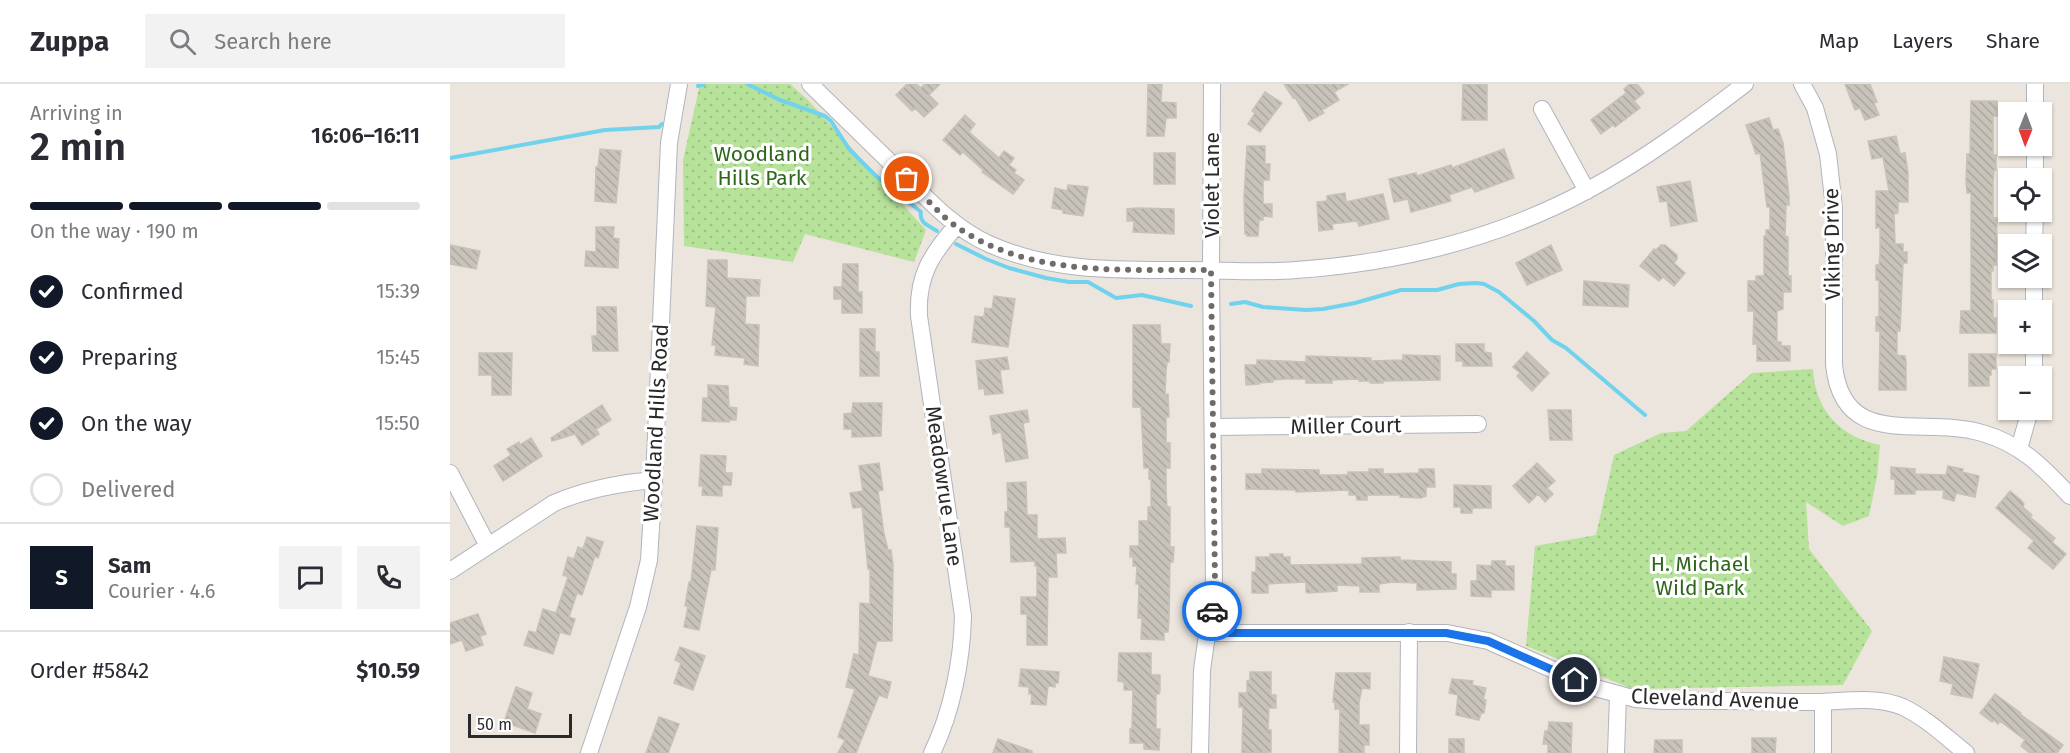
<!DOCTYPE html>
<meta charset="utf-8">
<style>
:root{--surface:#fff;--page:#f2f2f3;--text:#2b2b33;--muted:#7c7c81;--line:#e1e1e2;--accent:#111827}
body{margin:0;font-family:"Fira Sans",sans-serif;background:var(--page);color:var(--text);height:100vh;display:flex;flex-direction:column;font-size:22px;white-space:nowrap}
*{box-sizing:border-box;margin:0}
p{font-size:20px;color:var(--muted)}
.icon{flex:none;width:33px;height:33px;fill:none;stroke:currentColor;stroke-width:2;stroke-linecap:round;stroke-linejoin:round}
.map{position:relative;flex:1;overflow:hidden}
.drawer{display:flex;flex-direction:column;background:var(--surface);width:450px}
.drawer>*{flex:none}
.needle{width:39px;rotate:181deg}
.buttons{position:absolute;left:1548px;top:18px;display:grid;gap:12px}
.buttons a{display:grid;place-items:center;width:54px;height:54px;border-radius:0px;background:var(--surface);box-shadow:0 2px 4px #0004;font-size:30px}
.scale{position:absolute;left:18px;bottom:15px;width:104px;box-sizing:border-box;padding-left:6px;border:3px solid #2a2a2a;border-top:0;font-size:16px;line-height:21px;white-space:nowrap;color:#2a2a2a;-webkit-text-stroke:4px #fff;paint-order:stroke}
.pin{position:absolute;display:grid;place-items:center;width:51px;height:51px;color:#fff;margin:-26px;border:3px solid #fff;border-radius:50%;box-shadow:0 2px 6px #0007}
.courier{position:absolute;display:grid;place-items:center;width:60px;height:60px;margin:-30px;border:4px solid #1a73e8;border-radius:50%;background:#fff;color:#222;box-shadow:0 2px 8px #0007}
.headline em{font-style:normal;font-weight:600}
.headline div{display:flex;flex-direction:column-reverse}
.headline{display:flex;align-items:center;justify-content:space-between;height:102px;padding:0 30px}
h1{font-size:39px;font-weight:600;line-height:45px}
.bar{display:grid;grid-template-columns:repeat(4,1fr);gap:9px 6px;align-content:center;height:72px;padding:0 30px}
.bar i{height:8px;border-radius:4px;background:var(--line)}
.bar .on{background:var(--accent)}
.bar p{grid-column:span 4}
.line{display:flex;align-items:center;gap:15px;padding:0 30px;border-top:2px solid var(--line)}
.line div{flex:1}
.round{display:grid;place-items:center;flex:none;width:63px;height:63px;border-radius:0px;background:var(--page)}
ol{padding:0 30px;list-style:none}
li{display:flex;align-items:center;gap:18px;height:66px}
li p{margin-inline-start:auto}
li .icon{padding:6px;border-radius:50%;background:var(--accent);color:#fff;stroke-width:4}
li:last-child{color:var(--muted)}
li i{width:33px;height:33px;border:3px solid var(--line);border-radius:50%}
header{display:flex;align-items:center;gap:36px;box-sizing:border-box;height:84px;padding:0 30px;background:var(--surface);border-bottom:2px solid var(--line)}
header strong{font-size:28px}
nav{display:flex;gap:33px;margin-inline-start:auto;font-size:21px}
.search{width:420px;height:54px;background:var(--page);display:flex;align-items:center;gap:15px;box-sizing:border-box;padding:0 21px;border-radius:0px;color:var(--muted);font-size:22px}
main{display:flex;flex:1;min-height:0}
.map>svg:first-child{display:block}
.green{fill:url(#green-dots)}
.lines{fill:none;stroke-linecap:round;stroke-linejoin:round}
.stream{stroke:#71d2ed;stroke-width:4}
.building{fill:url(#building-back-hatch);stroke:#c8c1b6;stroke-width:1.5}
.minor-casing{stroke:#b0b4be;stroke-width:18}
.minor{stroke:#fff;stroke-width:16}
.done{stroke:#6e6b69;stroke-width:6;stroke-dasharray:0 10.8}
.route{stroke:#1a73e8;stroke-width:8}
.labels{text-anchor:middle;stroke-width:6;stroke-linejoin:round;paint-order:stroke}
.park-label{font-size:21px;fill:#2e671b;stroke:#fff}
.street-label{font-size:21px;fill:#2a2a2a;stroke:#fff}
</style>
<header>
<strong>Zuppa</strong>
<div class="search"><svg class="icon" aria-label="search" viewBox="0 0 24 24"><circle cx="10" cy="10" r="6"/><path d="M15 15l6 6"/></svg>Search here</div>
<nav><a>Map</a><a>Layers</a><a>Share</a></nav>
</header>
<main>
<section class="drawer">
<div class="headline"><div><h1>2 min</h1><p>Arriving in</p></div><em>16:06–16:11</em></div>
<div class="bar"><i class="on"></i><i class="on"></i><i class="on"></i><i></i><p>On the way · 190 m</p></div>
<ol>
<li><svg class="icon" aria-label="check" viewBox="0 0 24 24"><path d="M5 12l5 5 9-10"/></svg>Confirmed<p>15:39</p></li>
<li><svg class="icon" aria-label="check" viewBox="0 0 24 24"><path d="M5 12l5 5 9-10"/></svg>Preparing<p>15:45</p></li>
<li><svg class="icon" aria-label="check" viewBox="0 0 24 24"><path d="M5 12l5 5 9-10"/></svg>On the way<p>15:50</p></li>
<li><i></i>Delivered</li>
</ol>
<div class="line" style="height:108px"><b class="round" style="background:var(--accent);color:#fff">S</b><div><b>Sam</b><p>Courier · 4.6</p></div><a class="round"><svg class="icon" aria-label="chat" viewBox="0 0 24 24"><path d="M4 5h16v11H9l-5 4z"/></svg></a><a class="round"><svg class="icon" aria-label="phone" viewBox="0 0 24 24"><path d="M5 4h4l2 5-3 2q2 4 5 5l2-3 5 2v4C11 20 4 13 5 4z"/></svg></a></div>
<div class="line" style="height:78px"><div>Order #5842</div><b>$10.59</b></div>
</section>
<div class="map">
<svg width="1620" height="669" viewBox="0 0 1620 669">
<defs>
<pattern id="green-dots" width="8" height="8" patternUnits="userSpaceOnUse" patternTransform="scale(1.5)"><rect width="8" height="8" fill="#b6e29a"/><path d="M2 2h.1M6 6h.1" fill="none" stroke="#9dc285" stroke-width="1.8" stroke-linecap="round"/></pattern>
<pattern id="building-back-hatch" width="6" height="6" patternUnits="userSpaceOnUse" patternTransform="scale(1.5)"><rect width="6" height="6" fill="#c7c3bb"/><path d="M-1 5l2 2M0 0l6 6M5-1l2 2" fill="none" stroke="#aba8a1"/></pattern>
</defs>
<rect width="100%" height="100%" fill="#ece5dd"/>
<!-- green -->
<path class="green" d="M250,0H340L358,16L476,146L464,178L355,150L343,178L234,162L233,76Z
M1363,285C1365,326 1390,353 1430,361L1427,392L1419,432L1393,442L1356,418L1359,465L1422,547L1393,601L1183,605L1076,562L1085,462L1146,451L1164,371L1211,349L1236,347L1302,289Z"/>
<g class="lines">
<!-- stream -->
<path class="stream" d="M297,0L330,16L375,32L381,37L399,65L426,92L471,128C469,139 478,141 487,147
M248,2L254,0
M0,74L155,46L209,43L212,40
M506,160L536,175L559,184L596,194L619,198H638L666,214L692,211L741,222
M781,220L795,218L813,223L856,226L873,225L905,219L951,206H987L1009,200L1026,199L1034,200L1049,208L1084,237L1102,256L1116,264L1195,331"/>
</g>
<!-- building -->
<path class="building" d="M457,0H466L471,4L475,0H490L479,11L488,20L474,33L465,24L462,27L446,11Z
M698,0H712L711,18L726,19V34H716L714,52H697Z
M834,0H898L884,8L889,16L872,26L874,29L859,37L845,13L843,14Z
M1013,0L1037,1V36H1012Z
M1180,0H1187L1194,9L1184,17L1190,24L1165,43L1163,41L1151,50L1141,36L1176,9L1174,5Z
M1395,0H1420L1427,18L1424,19L1429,31L1415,36L1410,24L1405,26Z
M815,8L832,19L810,48L798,40L805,29L802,27Z
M1521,17H1547V32H1543V71H1546V86H1544L1543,98V134H1547L1546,181H1543V187H1541V216H1543V234H1546V249H1510L1511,227H1521V109H1517L1516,97L1517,70H1520Z
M515,31L525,40L519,48L549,74L554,67L564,74L559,81L566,86L564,89L574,96L563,110L532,88L533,86L513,68L510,71L493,56Z
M1319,34L1323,46L1328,45L1333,59L1339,112V121H1336L1335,152L1338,153V192H1341V208H1333V225L1327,227V258H1331V262H1340V277H1307V260H1303L1304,227H1298V197H1306V192H1314V152H1316V146H1320V123H1317L1310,69L1306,70L1296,41Z
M1446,52L1450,70L1455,69L1458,89V118H1448V129L1444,130L1445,160H1453V168H1457V179H1453L1450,247H1447V271L1455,272L1456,278V306H1429L1430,247H1426V233H1429V196H1426V181H1429L1430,169V143L1426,144V107H1439L1433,73L1422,75L1418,57Z
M797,62H815V80H820L819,96H813V120H822V133L813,132V136H809L808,152H797V150H795L794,113Z
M150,65L171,67L166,119L145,117L146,83H148Z
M1054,65L1064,94L1025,108L1022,103L999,111L1001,117L961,128L958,115L944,118L939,95L966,89L967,92L1001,81L1002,84Z
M704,69H725V100H704Z
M1240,97L1247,137L1221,142L1217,117L1210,118L1207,103Z
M618,101L638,103L633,132L613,129V126L602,124L605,104L617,107Z
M895,109L896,118L933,110L939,135L909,142L907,137L882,140L883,145L869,147L867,118L877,117V112Z
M687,124L724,125V150L683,148L684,137H677V125Z
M146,143H164L163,154L169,155L168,184L135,182L136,167L146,168Z
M0,161L30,167L26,185L0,180Z
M1101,161L1112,186L1077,201L1066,179Z
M1211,161H1215L1227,171V175L1224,179L1235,189L1224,202L1213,193L1209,197L1190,182L1204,165L1206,166Z
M258,176H277V194L310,196L309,212H296L295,240L309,241L308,282L294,280L295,274L265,271L266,261H262L266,223L256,222Z
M393,180H408V208H412V229H392V215H384V203H392Z
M1134,197L1179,201L1178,223L1133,221Z
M544,212L565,215L558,263L522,258L525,232L534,233L535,224L542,225Z
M147,223H166L168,267H143L142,252H147Z
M683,241H710L711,260H720L719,278H717L716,287L715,311L718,310L719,333H716V359H720V384H716V408L717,423H720V463H724L723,478H720L719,535L718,548H714V556L691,555L692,534H688L689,500H686L687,482H683V473H680V462H689V437H698V423H701V395H699V384H694L691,323H683Z
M410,245H425V268H429V292H410Z
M1006,260H1034V268L1041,269L1042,282H1013V277H1006Z
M1077,268L1099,289L1082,307L1067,292L1070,289L1063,283Z
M29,269H62L61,311H42V291H29Z
M1519,270H1546V285H1541V291H1539V302H1519Z
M953,271L990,272V296L933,297V299H920V297H909V295L882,296V299H856V295H835L823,296V298L809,299V300L796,301L795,281H807V276L856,278V272L921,274V277L953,276Z
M557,273L559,285L550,286L553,309L535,311L534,304L529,305L526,277Z
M258,301L278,302L279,323L287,324L286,336H279V338L252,337L253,314H258Z
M403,319H432L431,352L402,353V345H394V330L402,329Z
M152,321L161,336L146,345L149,350L132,361L125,350L102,357L101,354Z
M577,326L579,338L573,339L578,374L556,378L551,348L543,350L540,332Z
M1098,326H1121L1122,356H1100Z
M81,354L92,372L53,397L44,382L61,371L57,365L69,358L70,361Z
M251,371L276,372L275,389H282L281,401H272V412L252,411L253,402H249Z
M429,379L433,406L428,407L434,450L438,466H441L443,481L442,557H427L418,592L441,598L437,614L429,611L406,669H388L395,656L388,653L405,605L396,603L404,570L409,571L410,519L420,520V485H418L412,423L403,424L400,409L413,407L409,382Z
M1087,379L1105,397L1097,404L1103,410L1095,418L1088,410L1079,419L1063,402Z
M1498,382L1513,385L1512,388L1529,392L1525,413L1506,409L1504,417L1493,414L1494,406H1465V410H1445V395H1441V383L1465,385V390L1496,391Z
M812,385L869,386V391H898V388H919V385H933V390L969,389V385H984L985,403H976V412L971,414L950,413V411H917V416H907L906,411H899V406L846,408V406L796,405V390H812Z
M576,398L577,431H587V455L615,454L616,469H606L607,493H598L597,561H577V530H571V513H587V482H585V477L561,478L560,443H555V428H558L557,399Z
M1004,401L1041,402V424H1022V429H1011V423H1004Z
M1560,407L1571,416L1574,420L1573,423L1582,431L1580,433L1605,454L1602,458L1616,470L1603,485L1578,464L1584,457L1546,424Z
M247,442L268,444L265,486H261L249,546L234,543L238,522H235L239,498H241Z
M137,453L153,458L148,474L145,472L132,511L127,509L119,533L125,535L120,551L110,548L103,570L74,561L79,547L86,549L93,525L106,529L118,493L113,491L118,473L124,475L128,463L133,465Z
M820,470H833V473H840V481L912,480V474L950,473V476L1001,478V490H1006V505L967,506V499L943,498L929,500V508H910V502L887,501V507L858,509L856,508V498L833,499L818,500V509H802V488H806V473H820Z
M1042,477H1055V482H1064V506H1041V513L1021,512V497H1027V481L1042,482Z
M28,530L36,550L30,552L33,561L16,567L12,556L0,560V539Z
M230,563L255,572L243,606L224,599L231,579L225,576Z
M669,569H701V591H710V607L709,610H706V645H710L709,666L694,665V659H680V645H682L683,606H674V598L668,597Z
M1494,573L1529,580L1522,614L1501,610L1503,600L1490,597Z
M571,585L609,588L608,599H605V603L598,602L596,621L581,620L582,610H579V603L569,602Z
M800,588H821V611H826V624H819L818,646H821V668L792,669L793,623H789V609H797V597L800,596Z
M886,589H920V605L912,604L909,618V641H919V661H914V669H889L890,625H885V618H883Z
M1002,595L1023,597L1022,601L1036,604L1033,616H1036L1034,629H1031L1029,636L1006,631L1008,611L999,609Z
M66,603L82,609L77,625L91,630L85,649L54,638Z
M1545,610L1571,629L1570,630L1613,661L1607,669H1580L1571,662L1575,656L1550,637L1548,640L1544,636L1542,638L1530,629Z
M209,633L229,640L218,669H196Z
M1099,638L1122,639L1121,669H1098V660H1093L1095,647H1098Z
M1302,654H1326L1325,669H1302Z
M548,655L582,667V669H543Z
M999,655H1014V669H999Z
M1205,656H1232V669H1204Z"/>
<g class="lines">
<defs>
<path id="minor" d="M360,0C390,29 420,59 450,88C478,115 503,144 539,160C604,189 672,186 741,186C776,186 811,189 846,186C947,179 1049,154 1138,106C1194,76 1245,38 1295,0
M1352,0L1365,24L1378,70L1384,124V281C1393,368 1473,331 1532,349C1571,360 1593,383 1620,412
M1092,25L1137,107
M1585,28V0
M1585,94V62
M1584,160L1585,128
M1584,226V194
M1584,292V260
M764,343L1028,340
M1569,365L1580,326
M0,389L38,462
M0,487L104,419C137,405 169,399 204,396
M759,549H997L1038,557L1142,603L1186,615L1211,617C1265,616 1318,618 1372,618C1399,617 1427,612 1453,623C1476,634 1496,653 1516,669
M139,669L188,523L199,476L204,396L219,59L229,0
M482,669C502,628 512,577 513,532L469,232C467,192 481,171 506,142
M750,669L752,586L764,501L761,186L762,0
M958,669L959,548
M1166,669L1168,611
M1373,669V618"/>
</defs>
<!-- minor casing -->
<use href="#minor" class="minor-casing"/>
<!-- minor -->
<use href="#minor" class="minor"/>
</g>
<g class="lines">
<!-- done -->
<path class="done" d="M457,95C472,110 490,131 507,143C581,194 675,185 761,186L765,501L762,527"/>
<!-- route -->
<path class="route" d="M762,527L759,549H996L1038,557L1125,596"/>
</g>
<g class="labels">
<!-- park labels -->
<g class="park-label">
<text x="312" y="77">Woodland<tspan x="312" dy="24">Hills Park</tspan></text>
<text x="1250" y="487">H. Michael<tspan x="1250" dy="24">Wild Park</tspan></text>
</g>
<!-- street labels -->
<g class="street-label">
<text transform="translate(762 101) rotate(-90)" y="7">Violet Lane</text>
<text transform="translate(1382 160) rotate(-91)" y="7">Viking Drive</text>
<text transform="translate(206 339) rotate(-87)" y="7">Woodland Hills Road</text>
<text transform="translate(896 342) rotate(-1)" y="7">Miller Court</text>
<text transform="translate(494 402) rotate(82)" y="7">Meadowrue Lane</text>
<text transform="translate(1265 615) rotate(2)" y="7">Cleveland Avenue</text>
</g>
</g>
</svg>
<div class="buttons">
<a><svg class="needle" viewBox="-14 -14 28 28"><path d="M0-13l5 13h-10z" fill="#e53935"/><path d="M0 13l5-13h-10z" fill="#7c7c81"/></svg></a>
<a><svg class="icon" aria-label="locate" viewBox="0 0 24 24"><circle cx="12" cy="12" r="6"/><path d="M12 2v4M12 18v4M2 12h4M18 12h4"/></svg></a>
<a><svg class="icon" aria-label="layers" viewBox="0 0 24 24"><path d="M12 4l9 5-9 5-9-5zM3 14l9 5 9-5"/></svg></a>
<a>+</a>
<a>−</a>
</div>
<div class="scale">50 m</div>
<div class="pin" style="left:457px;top:95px;background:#ea580c"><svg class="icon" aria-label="bag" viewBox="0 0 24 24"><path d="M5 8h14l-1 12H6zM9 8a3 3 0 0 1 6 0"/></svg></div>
<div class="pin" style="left:1125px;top:596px;background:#1f2937"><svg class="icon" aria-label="home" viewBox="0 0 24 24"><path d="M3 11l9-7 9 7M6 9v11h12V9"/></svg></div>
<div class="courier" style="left:762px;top:527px"><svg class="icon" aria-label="car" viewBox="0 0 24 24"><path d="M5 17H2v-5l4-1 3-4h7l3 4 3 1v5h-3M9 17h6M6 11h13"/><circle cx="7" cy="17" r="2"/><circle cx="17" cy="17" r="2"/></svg></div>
</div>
</main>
